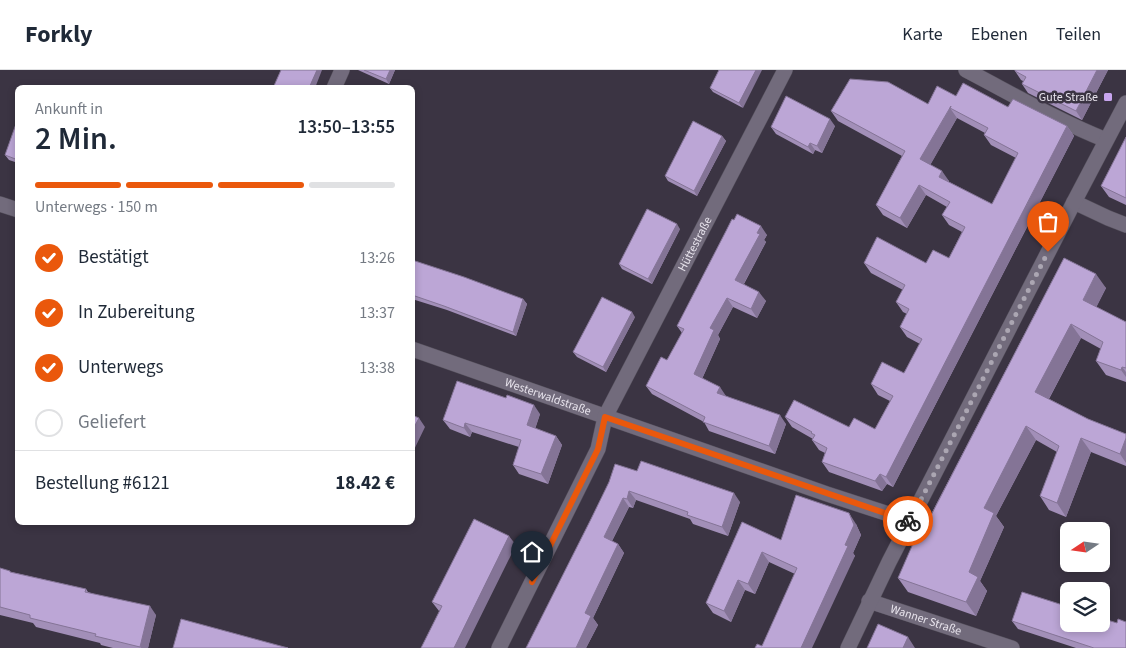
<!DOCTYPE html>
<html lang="de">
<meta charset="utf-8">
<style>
:root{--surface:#fff;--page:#f6f6f7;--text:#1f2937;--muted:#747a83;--line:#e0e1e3;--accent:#ea580c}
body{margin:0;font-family:"Source Sans 3",sans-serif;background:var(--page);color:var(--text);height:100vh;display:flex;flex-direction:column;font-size:19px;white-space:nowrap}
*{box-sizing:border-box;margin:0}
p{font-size:16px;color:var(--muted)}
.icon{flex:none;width:28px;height:28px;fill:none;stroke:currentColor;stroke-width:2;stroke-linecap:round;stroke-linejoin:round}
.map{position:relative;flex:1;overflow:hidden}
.sheet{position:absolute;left:15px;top:15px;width:400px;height:440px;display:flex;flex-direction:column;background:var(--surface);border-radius:8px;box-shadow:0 2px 8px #0003}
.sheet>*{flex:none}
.needle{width:32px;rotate:257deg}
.controls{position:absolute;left:1060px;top:452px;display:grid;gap:10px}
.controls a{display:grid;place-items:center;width:50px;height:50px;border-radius:8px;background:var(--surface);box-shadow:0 2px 8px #0003;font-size:25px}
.pin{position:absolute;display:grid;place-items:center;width:42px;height:42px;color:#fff;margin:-51px -21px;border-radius:50% 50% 50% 0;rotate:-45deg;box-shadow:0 0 5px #0007}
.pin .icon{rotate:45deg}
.courier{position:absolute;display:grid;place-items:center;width:50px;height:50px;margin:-25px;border:4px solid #ea580c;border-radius:50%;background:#fff;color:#222;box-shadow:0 1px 6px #0007}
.headline em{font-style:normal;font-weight:600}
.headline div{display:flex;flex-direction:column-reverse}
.headline{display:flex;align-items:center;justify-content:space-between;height:85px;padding:0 20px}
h1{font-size:32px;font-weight:600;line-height:38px}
.bar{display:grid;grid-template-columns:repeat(4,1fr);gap:8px 5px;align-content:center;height:60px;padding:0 20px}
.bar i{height:6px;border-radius:4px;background:var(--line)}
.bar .selected{background:var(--accent)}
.bar p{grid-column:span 4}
.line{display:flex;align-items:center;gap:12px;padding:0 20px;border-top:1px solid var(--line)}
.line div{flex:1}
ol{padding:0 20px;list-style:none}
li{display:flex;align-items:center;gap:15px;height:55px}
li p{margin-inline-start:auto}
li .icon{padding:5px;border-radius:50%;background:var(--accent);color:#fff;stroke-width:4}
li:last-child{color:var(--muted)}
li i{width:28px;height:28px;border:2px solid var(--line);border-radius:50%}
header{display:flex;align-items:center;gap:30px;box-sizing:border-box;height:70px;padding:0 25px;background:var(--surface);border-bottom:1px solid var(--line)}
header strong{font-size:24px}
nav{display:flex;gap:28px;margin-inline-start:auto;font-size:18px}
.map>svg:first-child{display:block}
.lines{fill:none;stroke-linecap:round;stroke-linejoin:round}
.minor-casing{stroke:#55505c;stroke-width:16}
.minor{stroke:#726b7c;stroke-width:15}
.wall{fill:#a28fb8;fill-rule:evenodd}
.shaded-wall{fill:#847496}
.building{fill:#bca6d6;stroke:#847496;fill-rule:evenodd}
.done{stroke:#aba6b2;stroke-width:5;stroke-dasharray:0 9}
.route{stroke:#ea580c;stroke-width:6}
.poi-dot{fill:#c8a5ef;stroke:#3b3443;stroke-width:2}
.labels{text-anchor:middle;stroke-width:5;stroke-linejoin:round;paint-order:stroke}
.poi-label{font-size:12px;fill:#e8e4ed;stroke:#3b3443;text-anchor:end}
.street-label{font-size:12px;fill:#e8e4ed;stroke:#3b3443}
</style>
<header>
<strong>Forkly</strong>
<nav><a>Karte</a><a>Ebenen</a><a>Teilen</a></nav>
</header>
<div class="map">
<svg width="1126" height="578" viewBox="0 0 1126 578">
<rect width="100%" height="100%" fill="#3b3443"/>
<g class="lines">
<defs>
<g id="minor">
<path d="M966,0C1012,24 1058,51 1106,70"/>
<path d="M334,18L342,0"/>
<path d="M1074,132L1108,148L1126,155"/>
<path d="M0,134L18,140"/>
<path id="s1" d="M412,279L827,424L910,451"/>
<path id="s2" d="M869,531L1012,578"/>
<path id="s3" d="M499,578L598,379L605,347L785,0"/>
<path d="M848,578L889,492L1074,132L1126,33"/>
</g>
</defs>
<!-- minor casing -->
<use href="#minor" class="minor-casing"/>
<!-- minor -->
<use href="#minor" class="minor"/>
</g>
<!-- wall -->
<path class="wall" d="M358,0H395L389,14Z
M719,0L743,38L713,22L710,18Z
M1108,0L1082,50L1028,23L1022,14L1023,11L1021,10L1015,1Z
M956,26L1008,37L1067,56L1074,66L893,417L887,414L882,421L829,402L822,392L825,383L819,380L812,370L813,369L792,357L785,347L849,357L875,359L890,331L878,325L871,314L904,303L920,274L907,267L900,257L907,244L903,242L896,232L903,220L871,203L864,193H926L949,188L962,162L949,155L942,145L947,137L926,125L907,158L883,145L876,135L902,86L838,51L831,41L928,34ZM957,48L985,63L984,65L991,75L1016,88L992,134L949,112V111L930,95Z
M18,55V93L9,90L5,85Z
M835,56L822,83L815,80L813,84L776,64L771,57Z
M722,66L726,71L697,126L668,111L665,106Z
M1126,67V135L1109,127L1101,116Z
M734,150L767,165L764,170L766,172L744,214L766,231L757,248L733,237L718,265L720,269L702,309L726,326L786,354L775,384L709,361L704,352L652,324L646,316L667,290L682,263L677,256Z
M680,159L652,214L622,199L619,194Z
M1064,188L1106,218L1096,237L1126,252V312L1106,305L1096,291L1101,279L1081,268L1049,329L1088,349L1126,364V396L1091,382L1066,447L1049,440L1040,426L1057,382L1036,370L996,446L1004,457L980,511L987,521L976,546L908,522L898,508Z
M412,190L523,229L527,234L516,266L447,240L412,229Z
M635,247L606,302L577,287L573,282Z
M540,344L535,359L556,366L562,375L548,414L519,404L513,395L519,377L472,362L470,367L450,359L443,350Z
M637,401L740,432L728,466L693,454L690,449L636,430L633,438L629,437L612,471L618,474L624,483L593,548L598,555L586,578H526Z
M742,452L781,470L856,454L861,465L853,483L855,486L762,576L795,504L769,492L755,524L745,520L731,552L713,543L706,533Z
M516,475L439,541L432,532Z
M0,498L11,502L86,519L88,522L156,545L148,578H113L101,575L100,573L36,557L33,553L0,545Z
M1012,551L1117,553L1126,578H1076L1018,559Z"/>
<!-- shaded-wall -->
<path class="shaded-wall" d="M317,0H322L315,18H309Z
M390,0H395L389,14L386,9Z
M756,0H762L743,38L739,33Z
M1097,0H1108L1082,50L1076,41Z
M950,38L957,48L928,99L920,89Z
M830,49L835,56L822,83L817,76Z
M1067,56L1074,66L893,417L886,407Z
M722,66L726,71L697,126L694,121Z
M810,73L815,80L813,84L808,77Z
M942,101L949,111L946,117L939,107Z
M919,115L926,125L907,158L900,148Z
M677,154L680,159L652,214L648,209Z
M761,156L767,165L764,170L766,172L741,219L735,210Z
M1096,204L1106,218L1093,244L1083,230Z
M759,222L766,231L757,248L751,239Z
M727,228L733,237L718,265L720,269L700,313L694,304L710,258Z
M523,229L527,234L516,266L513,262Z
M632,242L635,247L606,302L603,297Z
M1071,254L1081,268L1045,336L1035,322Z
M1122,297L1126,302V307L1121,300Z
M720,317L726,326L717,323Z
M534,335L540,344L533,365L527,355Z
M780,345L786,354L775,384L769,376Z
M419,348L425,357L412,384V361Z
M465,353L472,362L470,367L464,358Z
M1026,356L1036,370L996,446L1004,457L980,511L987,521L976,546L966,532L969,502L984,438Z
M556,366L562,375L548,414L541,404Z
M1081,368L1091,382L1066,447L1057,433Z
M1126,368V393L1120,384Z
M880,404L887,414L882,421L875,411Z
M629,421L636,430L633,438L627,429Z
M734,423L740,432L728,466L722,457Z
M623,428L629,437L610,475L604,467Z
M849,443L856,454L861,465L853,483L855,486L812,578H801L845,475Z
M509,466L516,475L465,578H454Z
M618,474L624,483L593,548L598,555L586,578H576L585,543Z
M762,482L769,492L755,524L748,514Z
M738,510L745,520L731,552L724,541Z
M150,536L156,545L148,578H141L140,577Z
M908,567L915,578H903Z"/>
<!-- building -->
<path class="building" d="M281,0H317L309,18H273Z
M364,0H390L386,9Z
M719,0H756L739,33L710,18Z
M1015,0H1097L1076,41L1022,14L1026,7L1015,1Z
M850,9L888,12L928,34L937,16L956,26L963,13L1008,37L1013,29L1067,56L886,407L880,404L875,411L822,392L827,378L812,370L815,365L811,363L812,362L785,347L794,330L849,357L854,348L875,359L893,326L871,314L882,292L904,303L922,269L900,257L909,239L896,232L905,215L864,193L877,167L926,193L933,180L949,188L965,157L942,145L950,132L919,115L900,148L876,135L905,81L831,41ZM951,36L950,38L988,58L984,65L1018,83L992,134L939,107L942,101L920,89Z
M786,26L830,49L817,76L810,73L808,77L771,57Z
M693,51L722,66L694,121L665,106Z
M16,54L18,55V90L5,85Z
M1126,67V128L1101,116Z
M647,139L677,154L648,209L619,194Z
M737,144L761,156L757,163L760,164L735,210L759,222L751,239L727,228L710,258L714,260L694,304L720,317L717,323L780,345L769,376L703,352L705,347L646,316L661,287L667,290L684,259L677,256L726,161L732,149L734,150Z
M1064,188L1096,204L1083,230L1126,252V298L1122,297L1121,300L1096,291L1103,272L1071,254L1035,322L1088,349L1126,364V368L1120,384L1081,368L1057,433L1040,426L1059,376L1026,356L984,438L994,443L969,502L978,507L966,532L898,508L922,453L926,455Z
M412,190L464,207L523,229L513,262L444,236L412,225Z
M602,227L632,242L603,297L573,282Z
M457,311L506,328L507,325L534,335L527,355L556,366L541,404L513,395L521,370L465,353L464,358L443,350Z
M412,345L419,348L412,361Z
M641,391L734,423L722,457L687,445L688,442L629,421L627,429L623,428L604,467L618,474L585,543L591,546L576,578H526L591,449L609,412L615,394L637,401Z
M796,425L849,443L854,455L845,475L848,476L801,578H755L757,574L762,576L797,498L762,482L748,514L738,510L724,541L706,533L742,452L781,470Z
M474,449L509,466L454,578H421L442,536L432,532Z
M0,498L10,501V502L86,519L85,522L150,536L140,577L95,566L96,564L30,548V545L0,537Z
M1022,522L1069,537V554H1101V548L1117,553L1118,549L1126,552V578H1094L1012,551Z
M181,549L288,578H173Z
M878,554L908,567L903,578H867Z"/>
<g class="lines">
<!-- done -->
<path class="done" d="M908,451H910L1048,182"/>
<!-- route -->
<path class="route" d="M532,512L598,379L605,347C706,381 807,417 908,451"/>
</g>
<!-- markers -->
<rect class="poi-dot" x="1103" y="22" width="10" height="10" rx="2.5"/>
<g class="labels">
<!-- poi labels -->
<g class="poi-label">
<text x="1098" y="31">Gute Straße</text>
</g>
<!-- street labels -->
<g class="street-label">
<text dy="4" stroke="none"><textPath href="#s3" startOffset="450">Hüttestraße</textPath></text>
<text dy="4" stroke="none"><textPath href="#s1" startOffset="144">Westerwaldstraße</textPath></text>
<text dy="4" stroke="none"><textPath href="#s2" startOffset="60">Wanner Straße</textPath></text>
</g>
</g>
</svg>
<div class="controls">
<a><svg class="needle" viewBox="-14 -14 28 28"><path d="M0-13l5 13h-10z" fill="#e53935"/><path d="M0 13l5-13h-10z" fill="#747a83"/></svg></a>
<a><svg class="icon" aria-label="layers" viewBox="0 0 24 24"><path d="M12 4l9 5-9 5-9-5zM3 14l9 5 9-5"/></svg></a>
</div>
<div class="pin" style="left:1048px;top:182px;background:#ea580c"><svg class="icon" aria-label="bag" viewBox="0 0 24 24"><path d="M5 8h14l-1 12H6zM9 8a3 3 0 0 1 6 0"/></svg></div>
<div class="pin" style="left:532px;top:512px;background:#1f2937"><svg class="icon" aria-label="home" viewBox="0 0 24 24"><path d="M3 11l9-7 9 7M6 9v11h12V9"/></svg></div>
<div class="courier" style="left:908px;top:451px"><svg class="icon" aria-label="bike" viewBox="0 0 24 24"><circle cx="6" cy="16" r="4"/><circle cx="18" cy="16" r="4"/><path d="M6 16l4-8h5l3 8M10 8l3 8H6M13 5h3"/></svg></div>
<section class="sheet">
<div class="headline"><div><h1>2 Min.</h1><p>Ankunft in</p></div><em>13:50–13:55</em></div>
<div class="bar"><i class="selected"></i><i class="selected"></i><i class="selected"></i><i></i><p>Unterwegs · 150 m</p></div>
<ol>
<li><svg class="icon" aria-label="check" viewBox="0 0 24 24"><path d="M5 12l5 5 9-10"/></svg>Bestätigt<p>13:26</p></li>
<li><svg class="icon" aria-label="check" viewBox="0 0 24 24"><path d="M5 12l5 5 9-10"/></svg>In Zubereitung<p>13:37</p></li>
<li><svg class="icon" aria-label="check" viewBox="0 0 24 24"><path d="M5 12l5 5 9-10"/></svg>Unterwegs<p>13:38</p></li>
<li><i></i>Geliefert</li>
</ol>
<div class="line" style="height:65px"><div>Bestellung #6121</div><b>18.42 €</b></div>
</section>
</div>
